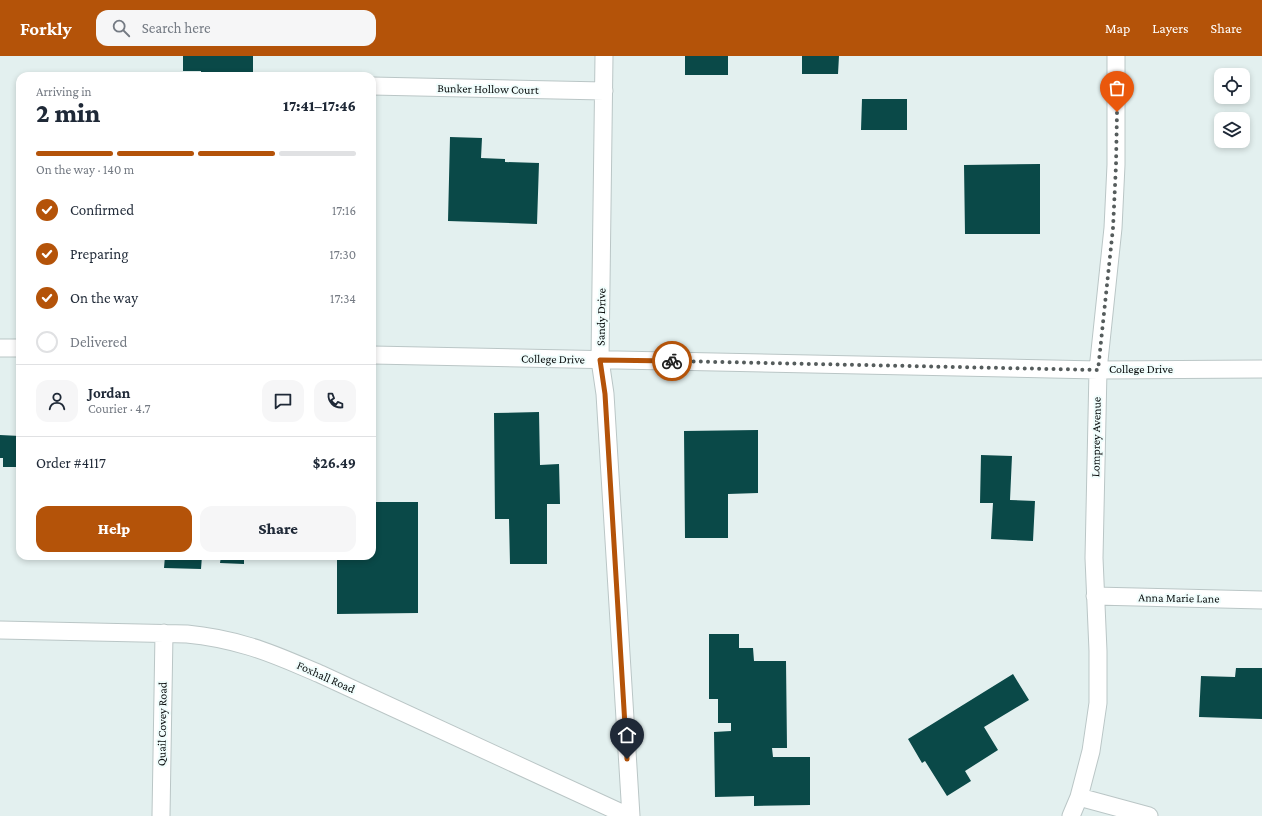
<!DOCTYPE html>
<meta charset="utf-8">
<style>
:root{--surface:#fff;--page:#f6f6f7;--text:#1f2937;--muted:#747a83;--line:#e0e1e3;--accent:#b45309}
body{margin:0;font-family:"Crimson Pro",serif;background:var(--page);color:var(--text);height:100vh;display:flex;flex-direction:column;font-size:15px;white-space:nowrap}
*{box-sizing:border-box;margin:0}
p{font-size:13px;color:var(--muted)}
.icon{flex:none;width:22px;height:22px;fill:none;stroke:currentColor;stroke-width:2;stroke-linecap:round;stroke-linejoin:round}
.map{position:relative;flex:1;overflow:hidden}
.details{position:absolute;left:16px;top:16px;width:360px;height:488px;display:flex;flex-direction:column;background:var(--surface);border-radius:12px;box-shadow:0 2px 6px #0003}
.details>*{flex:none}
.buttons{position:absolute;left:1214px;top:12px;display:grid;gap:8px}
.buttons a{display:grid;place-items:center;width:36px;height:36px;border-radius:8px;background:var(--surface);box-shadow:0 2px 6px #0003;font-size:20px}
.pin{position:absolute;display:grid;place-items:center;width:34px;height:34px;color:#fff;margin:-41px -17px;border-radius:50% 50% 50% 0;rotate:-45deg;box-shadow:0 0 4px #0007}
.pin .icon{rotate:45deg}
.courier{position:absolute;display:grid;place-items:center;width:40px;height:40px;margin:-20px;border:3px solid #b45309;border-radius:50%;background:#fff;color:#222;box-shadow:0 1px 5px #0007}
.headline em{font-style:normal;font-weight:800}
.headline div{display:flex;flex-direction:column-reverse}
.headline{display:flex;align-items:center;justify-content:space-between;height:68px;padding:0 20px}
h1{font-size:26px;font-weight:800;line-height:30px}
.bar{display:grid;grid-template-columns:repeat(4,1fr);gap:6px 4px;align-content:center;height:48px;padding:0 20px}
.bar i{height:5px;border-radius:3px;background:var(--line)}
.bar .selected{background:var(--accent)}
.bar p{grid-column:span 4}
.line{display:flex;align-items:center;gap:10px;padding:0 20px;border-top:1px solid var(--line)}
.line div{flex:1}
.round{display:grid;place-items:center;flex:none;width:42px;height:42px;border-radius:12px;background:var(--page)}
ol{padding:0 20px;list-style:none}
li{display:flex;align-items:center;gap:12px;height:44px}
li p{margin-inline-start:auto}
li .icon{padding:4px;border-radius:50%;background:var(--accent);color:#fff;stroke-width:4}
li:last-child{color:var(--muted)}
li i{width:22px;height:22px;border:2px solid var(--line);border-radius:50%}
.primary-button{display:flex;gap:8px;margin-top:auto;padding:8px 20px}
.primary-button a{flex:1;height:46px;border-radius:12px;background:var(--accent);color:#fff;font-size:16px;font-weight:800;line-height:46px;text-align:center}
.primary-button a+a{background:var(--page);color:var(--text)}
header{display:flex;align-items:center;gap:24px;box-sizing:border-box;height:56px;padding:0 20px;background:var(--accent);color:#fff}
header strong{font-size:19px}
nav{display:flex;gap:22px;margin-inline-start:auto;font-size:14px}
.search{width:280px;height:36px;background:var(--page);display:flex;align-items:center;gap:10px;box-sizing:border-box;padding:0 14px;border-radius:12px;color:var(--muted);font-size:15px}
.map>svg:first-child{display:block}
.building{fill:#0a4948}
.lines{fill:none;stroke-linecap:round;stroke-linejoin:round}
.street-casing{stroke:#bac6c6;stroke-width:19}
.street{stroke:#fff;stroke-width:17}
.done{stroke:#555c5c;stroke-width:4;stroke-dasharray:0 7.2}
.route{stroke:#b45309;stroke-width:5}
.labels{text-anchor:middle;stroke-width:4;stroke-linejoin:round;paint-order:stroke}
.street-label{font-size:12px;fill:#090d0d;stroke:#f0fdfc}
</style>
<header>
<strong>Forkly</strong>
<div class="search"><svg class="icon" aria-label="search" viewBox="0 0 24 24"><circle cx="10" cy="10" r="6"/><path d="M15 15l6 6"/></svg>Search here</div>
<nav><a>Map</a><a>Layers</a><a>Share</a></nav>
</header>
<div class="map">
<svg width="1262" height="760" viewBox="0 0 1262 760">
<rect width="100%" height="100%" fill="#e3f0ef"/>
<!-- building -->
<path class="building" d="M183,0H253V20H201V15H183Z
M685,0H728V19H685Z
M802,0H839L838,18H802Z
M862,43H907V74H861Z
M450,81L482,82L481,102L505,103V106L539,107L537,168L448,165Z
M1040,108V178H965L964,109Z
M539,356L540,409L559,408L560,448H547V508H510L509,463H495L494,357Z
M758,374V437L728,438V482H685L684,375Z
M0,379L20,380V411H3V402H0Z
M981,399L1012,400L1010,444L1035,445L1033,485L991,483L993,447H980Z
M372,446H418V557L337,558V500H372Z
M165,500H202L201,513L164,512Z
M221,500H244V508L220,507Z
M709,578H739V592H753L754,605H786L787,692H772L773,701H810V749L754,750V740L715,741L714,676L731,675V667H718V643H709Z
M1236,612H1262V663L1199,661L1201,620L1235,621Z
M1013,618L1029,644L984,671L998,694L965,715L971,725L947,740L925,705L922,707L908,683Z"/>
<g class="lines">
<defs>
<path id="street" d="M604,0L600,304L605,338L631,760
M372,30L604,35
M0,292H20
M372,299L1098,314L1262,313
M1095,540L1262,544
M0,574L187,578C208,580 228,584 248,590C273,597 296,608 320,618L628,760
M1079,741L1149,760
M161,760L164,577
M1071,760L1079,741L1091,695L1098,647V595L1094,502L1098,314L1113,172L1116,109V0"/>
</defs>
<!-- street casing -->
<use href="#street" class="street-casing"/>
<!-- street -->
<use href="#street" class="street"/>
</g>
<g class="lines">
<!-- done -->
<path class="done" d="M672,305L1098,314L1113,172L1116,109L1117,56"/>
<!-- route -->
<path class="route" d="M627,703L605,338L600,304L672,305"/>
</g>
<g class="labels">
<!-- street labels -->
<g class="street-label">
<text transform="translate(488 33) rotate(1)" y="4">Bunker Hollow Court</text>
<text transform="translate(601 261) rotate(-89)" y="4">Sandy Drive</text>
<text transform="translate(553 303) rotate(1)" y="4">College Drive</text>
<text x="1141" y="317">College Drive</text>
<text transform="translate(1096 381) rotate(-89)" y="4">Lomprey Avenue</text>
<text transform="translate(1179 542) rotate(1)" y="4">Anna Marie Lane</text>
<text transform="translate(326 621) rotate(24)" y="4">Foxhall Road</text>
<text transform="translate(162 668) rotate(-89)" y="4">Quail Covey Road</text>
</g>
</g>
</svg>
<div class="buttons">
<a><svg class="icon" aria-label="locate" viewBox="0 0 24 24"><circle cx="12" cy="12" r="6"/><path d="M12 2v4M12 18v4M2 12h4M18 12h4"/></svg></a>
<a><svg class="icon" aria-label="layers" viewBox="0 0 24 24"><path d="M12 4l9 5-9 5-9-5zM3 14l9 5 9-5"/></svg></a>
</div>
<div class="pin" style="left:1117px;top:56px;background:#ea580c"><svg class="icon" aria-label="bag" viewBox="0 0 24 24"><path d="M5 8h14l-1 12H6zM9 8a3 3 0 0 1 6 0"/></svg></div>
<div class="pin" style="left:627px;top:703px;background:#1f2937"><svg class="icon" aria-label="home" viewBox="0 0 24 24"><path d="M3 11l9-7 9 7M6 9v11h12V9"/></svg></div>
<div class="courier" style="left:672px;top:305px"><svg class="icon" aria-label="bike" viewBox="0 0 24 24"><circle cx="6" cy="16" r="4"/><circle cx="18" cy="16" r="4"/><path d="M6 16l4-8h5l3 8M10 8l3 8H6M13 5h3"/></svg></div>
<section class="details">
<div class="headline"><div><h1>2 min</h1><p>Arriving in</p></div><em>17:41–17:46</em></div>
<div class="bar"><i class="selected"></i><i class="selected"></i><i class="selected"></i><i></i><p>On the way · 140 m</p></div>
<ol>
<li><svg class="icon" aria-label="check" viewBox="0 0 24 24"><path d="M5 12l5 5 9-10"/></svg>Confirmed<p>17:16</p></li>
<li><svg class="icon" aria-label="check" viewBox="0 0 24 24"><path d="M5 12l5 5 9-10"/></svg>Preparing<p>17:30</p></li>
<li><svg class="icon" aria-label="check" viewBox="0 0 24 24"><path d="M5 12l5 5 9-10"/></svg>On the way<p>17:34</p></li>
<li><i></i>Delivered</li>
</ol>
<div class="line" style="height:72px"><a class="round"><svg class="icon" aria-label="person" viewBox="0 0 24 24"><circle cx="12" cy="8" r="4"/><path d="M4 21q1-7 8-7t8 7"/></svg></a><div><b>Jordan</b><p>Courier · 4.7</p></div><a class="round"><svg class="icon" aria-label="chat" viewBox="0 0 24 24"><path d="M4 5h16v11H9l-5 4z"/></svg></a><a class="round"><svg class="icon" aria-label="phone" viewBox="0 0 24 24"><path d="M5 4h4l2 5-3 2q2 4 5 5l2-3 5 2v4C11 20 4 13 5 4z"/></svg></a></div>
<div class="line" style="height:52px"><div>Order #4117</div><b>$26.49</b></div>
<div class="primary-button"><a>Help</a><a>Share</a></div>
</section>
</div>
